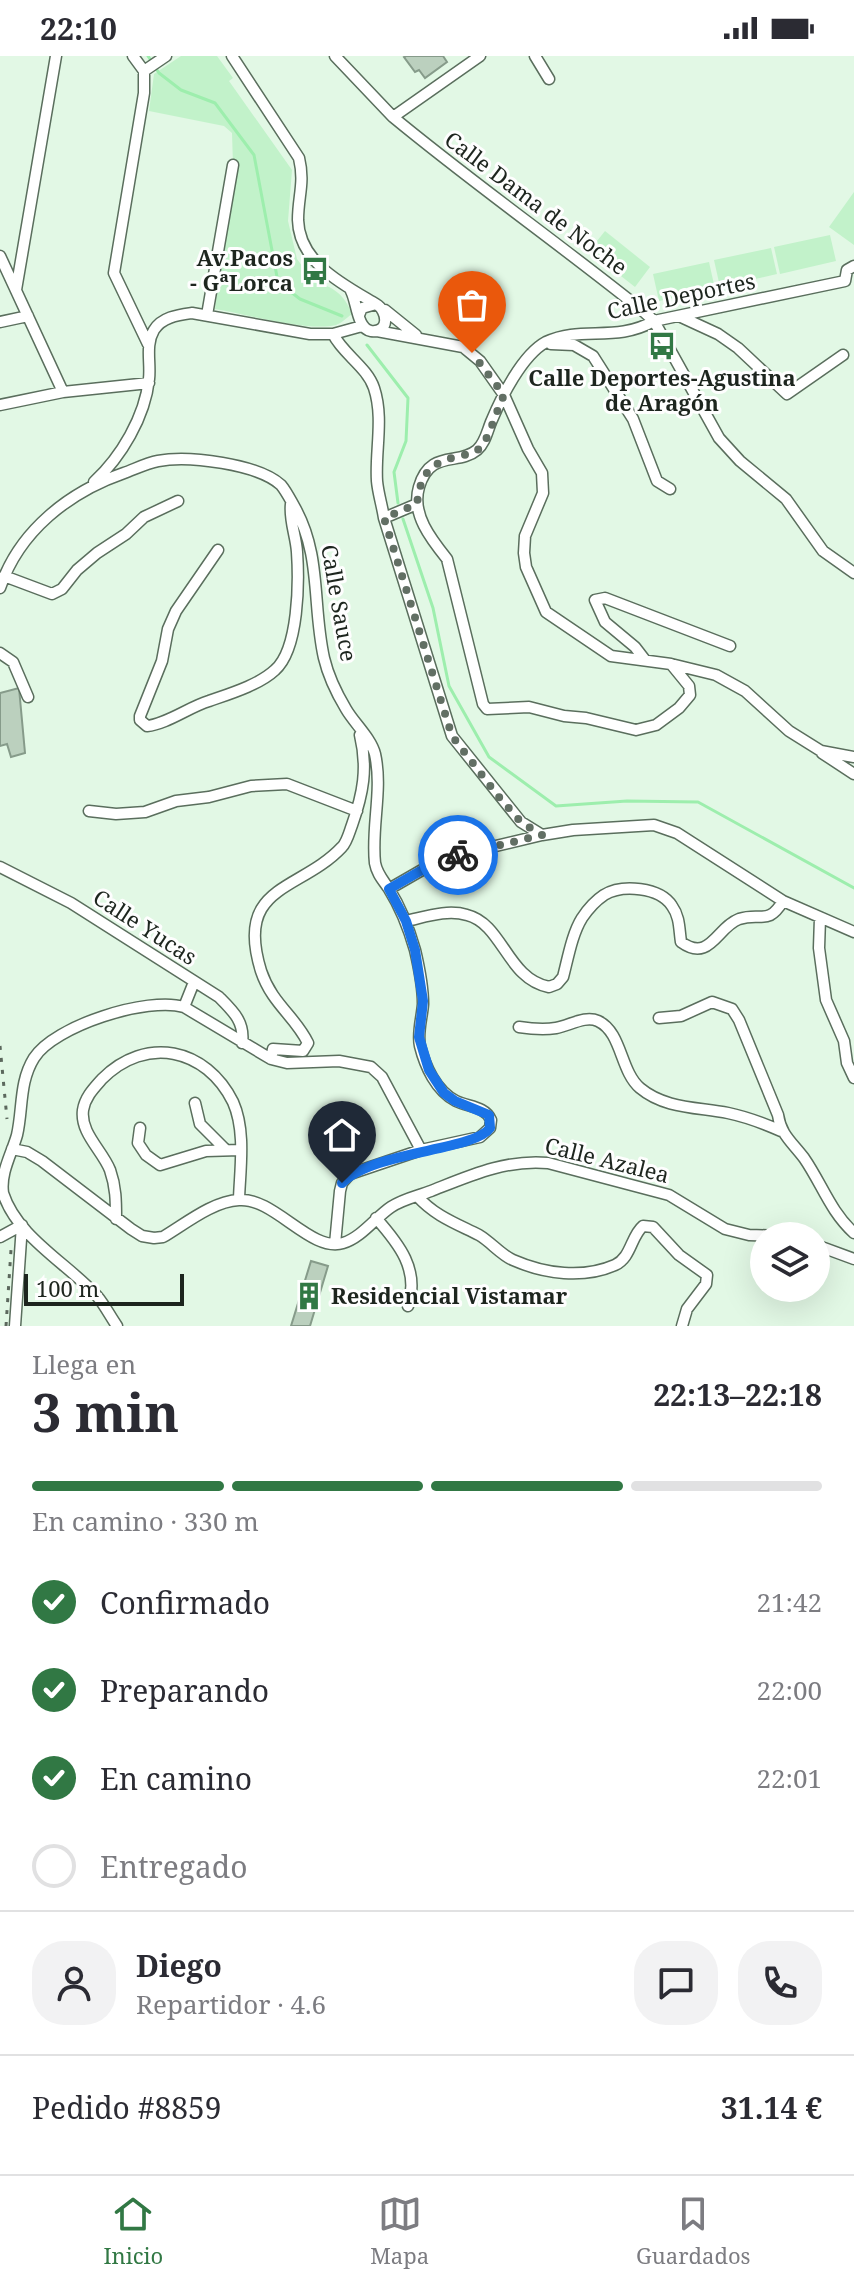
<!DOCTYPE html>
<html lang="es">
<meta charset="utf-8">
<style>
:root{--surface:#fff;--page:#f2f2f3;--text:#2b2b33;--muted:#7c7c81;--line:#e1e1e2;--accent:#317844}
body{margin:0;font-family:"Noto Serif",serif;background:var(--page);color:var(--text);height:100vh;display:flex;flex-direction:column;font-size:30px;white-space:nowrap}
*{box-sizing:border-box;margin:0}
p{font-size:26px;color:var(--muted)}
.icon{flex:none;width:44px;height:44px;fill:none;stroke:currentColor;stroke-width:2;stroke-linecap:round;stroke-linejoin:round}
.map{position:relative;height:1270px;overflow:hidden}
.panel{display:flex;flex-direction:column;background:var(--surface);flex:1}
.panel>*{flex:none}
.buttons{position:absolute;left:750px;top:1166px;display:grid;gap:16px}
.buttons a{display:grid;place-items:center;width:80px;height:80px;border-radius:50%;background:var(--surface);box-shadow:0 8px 32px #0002;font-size:40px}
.scale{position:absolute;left:24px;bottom:20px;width:160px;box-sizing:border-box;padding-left:8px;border:4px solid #1d251e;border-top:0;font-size:22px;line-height:28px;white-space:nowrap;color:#1d251e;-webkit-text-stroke:6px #fefefe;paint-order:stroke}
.pin{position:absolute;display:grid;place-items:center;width:68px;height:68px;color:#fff;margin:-82px -34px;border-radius:50% 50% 50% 0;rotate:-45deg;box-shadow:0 0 8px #0007}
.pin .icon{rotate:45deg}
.courier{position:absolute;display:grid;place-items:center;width:80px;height:80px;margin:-40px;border:6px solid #1a73e8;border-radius:50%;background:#fff;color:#222;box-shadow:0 2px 10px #0007}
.head em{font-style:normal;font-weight:700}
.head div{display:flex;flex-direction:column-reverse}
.head{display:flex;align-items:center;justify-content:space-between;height:136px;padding:0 32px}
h1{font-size:52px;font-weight:700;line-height:60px}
.bar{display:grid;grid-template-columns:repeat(4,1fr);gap:12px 8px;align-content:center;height:96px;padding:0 32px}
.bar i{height:10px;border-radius:6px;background:var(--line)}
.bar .current{background:var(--accent)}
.bar p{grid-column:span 4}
.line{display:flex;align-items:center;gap:20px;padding:0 32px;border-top:2px solid var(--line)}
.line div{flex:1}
.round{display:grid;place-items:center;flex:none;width:84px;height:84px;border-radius:32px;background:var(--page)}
ol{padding:0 32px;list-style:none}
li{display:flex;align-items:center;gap:24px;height:88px}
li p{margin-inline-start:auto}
li .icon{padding:8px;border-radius:50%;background:var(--accent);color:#fff;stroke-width:4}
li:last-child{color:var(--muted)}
li i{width:44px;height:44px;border:4px solid var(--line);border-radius:50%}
.status{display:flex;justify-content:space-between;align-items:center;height:56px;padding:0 40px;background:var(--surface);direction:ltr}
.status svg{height:22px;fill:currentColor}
.menu{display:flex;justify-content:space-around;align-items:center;height:112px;border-top:2px solid var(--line);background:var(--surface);font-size:22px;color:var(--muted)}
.menu a{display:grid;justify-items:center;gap:4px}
.menu .current{color:var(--accent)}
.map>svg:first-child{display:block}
.green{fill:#c2f2ca}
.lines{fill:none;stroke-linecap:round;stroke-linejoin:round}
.stream{stroke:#9deead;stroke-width:3}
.building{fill:#bbd0be;stroke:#869b8a;stroke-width:2}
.minor-casing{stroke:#5a6e5d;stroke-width:13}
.minor{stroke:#fff;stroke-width:10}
.rail{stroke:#5c685d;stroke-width:3;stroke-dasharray:4 8;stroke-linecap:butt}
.done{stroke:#626f64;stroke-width:8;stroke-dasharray:0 14.4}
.route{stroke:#1a73e8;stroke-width:10}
.labels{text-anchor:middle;stroke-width:6;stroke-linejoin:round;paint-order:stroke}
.street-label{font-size:22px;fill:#1d251e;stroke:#fefefe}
.poi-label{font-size:22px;font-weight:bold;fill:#1d251e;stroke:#fefefe;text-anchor:end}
</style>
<div class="status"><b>22:10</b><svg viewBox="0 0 49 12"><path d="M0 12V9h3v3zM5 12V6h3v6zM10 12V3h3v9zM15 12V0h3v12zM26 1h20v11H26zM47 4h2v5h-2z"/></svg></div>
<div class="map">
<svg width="854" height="1270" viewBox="0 0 854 1270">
<rect width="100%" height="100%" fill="#e2f8e5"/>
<!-- green -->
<path class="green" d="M181,0H217L233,22L229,25L292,114L288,165L297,203L314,226C334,231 344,238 352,258C346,262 342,267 336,269C307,276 246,258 215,253L233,109L232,77L224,70L149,55L154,18Z
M854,136V189L829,171Z
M605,175L650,211L635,231L589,195Z
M830,179L836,205L780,218L774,191Z
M771,192L777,218L720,231L714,204Z
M709,206L715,233L659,245L653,218Z"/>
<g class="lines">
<!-- stream -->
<path class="stream" d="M148,0L159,17L181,34L215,47L254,99L278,226L300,243L342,260
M367,289L408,342L406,385L394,416L398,447
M403,463L433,552L449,630L489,701L556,750L627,745L698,746L854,832"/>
</g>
<!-- building -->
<path class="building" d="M406,0H443L447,6L425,22L419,14L415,16L404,1Z
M19,632L25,697L11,701L7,688L0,690V637Z
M311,1205L328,1210L310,1270H291Z"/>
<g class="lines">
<defs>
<path id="minor" d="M133,0L144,15
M232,0L299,102C305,127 298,140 298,164C299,207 344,229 376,248
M335,0L393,61L480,0
M535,0L549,23
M144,15V37L114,217L148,288
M144,15L166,0
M393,61C474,128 561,189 643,255L654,265L719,382L740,405L786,443L823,495L854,517
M0,200L63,336
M845,225L847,214L854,210
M16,234L56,0
M351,235C357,246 357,273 371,275C390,277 388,255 376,248L362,252L359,259
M385,254L416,279
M207,259L233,109
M679,260L718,278L738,292L787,338L843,299
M0,266L28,260
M377,275L463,291L480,305L504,339L528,393L542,417L543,437L525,480L524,497L526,511L546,556L611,600L671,608L716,619L745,635L789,675L821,695L854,701
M333,278C343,298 367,311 374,332C384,362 375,395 377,425C378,437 382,449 384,462L452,680L521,766L542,779L573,774L654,769L677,777L783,845L854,876
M551,288L574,289L593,300L633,363L657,425L670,433
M0,349L63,336L149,327
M94,426C121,401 145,361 149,323C151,307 145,289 154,274C162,261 178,259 192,257L310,278H333L362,270
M384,462L417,448
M218,494L176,555L168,573L162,605L140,660V664L147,670C167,668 189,651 209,645C229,638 259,629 275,614C299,593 299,525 297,496C296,480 289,464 291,448
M4,520L52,538L62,533L77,514L97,497L126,478L144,461L178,445
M0,532C19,475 69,436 124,417C135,413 147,407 158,405C188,399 258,408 281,429C286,435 290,443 294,450C322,499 312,549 324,602C328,619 337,638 346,653C354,667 371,682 375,698C383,734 371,771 375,807C377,818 383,824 389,833C401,852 409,873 415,894C419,911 423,931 423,948C422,962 417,977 420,990C425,1010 436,1035 456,1045C468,1051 485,1050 491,1064L490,1072L480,1081L421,1094L350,1118L342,1127L340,1135L335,1188
M0,597L13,606L28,641
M645,604L635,591L605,566L595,544L605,542L730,590
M671,608L689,630L690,639L679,652L656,669L636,674L586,662L564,660L529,651L487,653L483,648L447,503C431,483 411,458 419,431C430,393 458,410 477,394C485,387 487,376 491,366C501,342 522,299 546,286C582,269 615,287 654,265L845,225
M360,679C368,712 363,738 352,769C349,777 347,786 342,791C300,836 234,828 261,915C272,948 295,960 308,987L303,995L273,993L271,1003L287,1007L339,1005L371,1011L382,1021L421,1094
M822,697L854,718
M89,755L116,758L145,756L176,745L209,741L251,730L287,728L357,755
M0,811L71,847L219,941C233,955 245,966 242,987
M389,833L422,814L462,798L542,779
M820,862L819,892L826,944L844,985L847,1007L854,1022
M406,865C425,861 447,853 467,859C503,868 507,923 549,931L557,928L563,921C568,902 572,878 582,862C588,853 595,845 604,839C622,828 660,831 672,850C680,861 679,873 681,886C710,907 717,871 739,863C761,856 768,870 783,845
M184,951L194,926
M659,962L681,960L712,946L732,953L739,964L778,1059C781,1079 792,1086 804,1102C822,1128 830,1155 854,1177
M519,971C532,973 544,974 556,972C569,970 585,959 598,965C622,976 620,1015 640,1032C665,1053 698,1051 728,1057C747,1061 763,1067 781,1075
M195,1047L200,1068L225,1093
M140,1072L138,1087L146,1099L160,1109L206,1095L240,1094
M12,1093L27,1096L42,1105L131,1173L142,1180L154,1182L163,1181C185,1168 213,1145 239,1144C274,1141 311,1197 343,1187C361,1182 376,1161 391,1151C403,1143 418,1140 431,1135C469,1120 506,1103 548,1107L669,1139L725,1173L749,1179L784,1180
M417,1140C435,1160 455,1167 479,1179C491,1186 501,1199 513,1204C545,1218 583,1223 615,1209C631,1202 631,1180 643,1170L653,1171L679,1199L707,1219L706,1228L687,1253L682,1270
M376,1162C399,1188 420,1214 408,1250
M116,1163C116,1145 116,1131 110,1114C102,1094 80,1077 83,1054C85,1041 94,1032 102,1023C146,979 206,992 233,1046C246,1075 240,1113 239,1143
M0,1181L22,1169
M816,1189L854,1203
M15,1270L22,1169
M117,1270C110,1260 104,1248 97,1240C67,1207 17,1181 3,1137C0,1117 12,1097 17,1079C23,1053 19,1026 34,1002C54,970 148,940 184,951L271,1003"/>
</defs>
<!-- minor casing -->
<use href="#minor" class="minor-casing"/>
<!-- minor -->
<use href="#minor" class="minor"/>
<!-- rail -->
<path class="rail" d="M0,990L7,1063
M6,1270L11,1194"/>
</g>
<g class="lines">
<!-- done -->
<path class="done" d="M458,799L542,779L521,766L498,740L452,680L384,462L417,448C421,415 431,406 464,399C470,398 476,396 481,391C490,380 497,353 504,339L472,297"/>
<!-- route -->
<path class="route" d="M342,1127C372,1095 474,1095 490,1072L489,1059L455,1045L444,1037L429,1014L419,981L423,945L415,894L406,865L389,833L422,814L458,799"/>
</g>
<!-- icons -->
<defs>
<symbol id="bus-bare" viewBox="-9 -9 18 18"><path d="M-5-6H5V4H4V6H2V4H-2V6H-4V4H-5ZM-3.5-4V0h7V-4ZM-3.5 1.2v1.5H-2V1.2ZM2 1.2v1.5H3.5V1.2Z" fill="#317844" stroke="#fefefe" stroke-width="2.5" paint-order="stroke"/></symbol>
<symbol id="building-bare" viewBox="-9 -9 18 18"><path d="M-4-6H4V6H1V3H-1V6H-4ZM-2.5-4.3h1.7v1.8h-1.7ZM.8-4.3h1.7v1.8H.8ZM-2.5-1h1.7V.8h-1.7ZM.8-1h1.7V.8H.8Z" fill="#317844" stroke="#fefefe" stroke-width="2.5" paint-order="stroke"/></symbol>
</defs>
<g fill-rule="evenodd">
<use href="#bus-bare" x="295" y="195" width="40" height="40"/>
<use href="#bus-bare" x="642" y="270" width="40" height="40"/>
<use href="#building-bare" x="289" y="1220" width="40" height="40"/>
</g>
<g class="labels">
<!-- street labels -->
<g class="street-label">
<text transform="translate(536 147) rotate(37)" y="8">Calle Dama de Noche</text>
<text transform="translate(681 240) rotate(-12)" y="8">Calle Deportes</text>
<text transform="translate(339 547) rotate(80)" y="8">Calle Sauce</text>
<text transform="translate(145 871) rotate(33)" y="8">Calle Yucas</text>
<text transform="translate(607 1104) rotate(14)" y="8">Calle Azalea</text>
</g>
<!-- poi labels -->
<g class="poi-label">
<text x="293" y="210">Av.Pacos<tspan x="293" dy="25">- GªLorca</tspan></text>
<text x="662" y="330" text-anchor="middle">Calle Deportes-Agustina<tspan x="662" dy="25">de Aragón</tspan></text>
<text x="331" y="1248" text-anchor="start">Residencial Vistamar</text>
</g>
</g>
</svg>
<div class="buttons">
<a><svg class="icon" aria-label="layers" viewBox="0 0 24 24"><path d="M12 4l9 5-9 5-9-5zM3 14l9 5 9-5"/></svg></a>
</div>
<div class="scale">100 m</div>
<div class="pin" style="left:472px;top:297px;background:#ea580c"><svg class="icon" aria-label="bag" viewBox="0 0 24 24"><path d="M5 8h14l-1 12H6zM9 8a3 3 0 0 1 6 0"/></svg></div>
<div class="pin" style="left:342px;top:1127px;background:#1f2937"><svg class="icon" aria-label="home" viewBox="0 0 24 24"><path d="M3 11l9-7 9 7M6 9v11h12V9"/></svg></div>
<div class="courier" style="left:458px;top:799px"><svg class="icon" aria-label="bike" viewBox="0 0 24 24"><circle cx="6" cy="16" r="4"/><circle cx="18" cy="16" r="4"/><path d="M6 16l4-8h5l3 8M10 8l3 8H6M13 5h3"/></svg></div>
</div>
<section class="panel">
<div class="head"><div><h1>3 min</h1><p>Llega en</p></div><em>22:13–22:18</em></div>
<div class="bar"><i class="current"></i><i class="current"></i><i class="current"></i><i></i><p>En camino · 330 m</p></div>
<ol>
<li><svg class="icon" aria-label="check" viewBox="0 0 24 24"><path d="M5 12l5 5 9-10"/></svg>Confirmado<p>21:42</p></li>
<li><svg class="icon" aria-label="check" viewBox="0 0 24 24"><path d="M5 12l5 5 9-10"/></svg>Preparando<p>22:00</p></li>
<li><svg class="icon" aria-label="check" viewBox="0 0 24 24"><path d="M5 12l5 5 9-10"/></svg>En camino<p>22:01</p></li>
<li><i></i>Entregado</li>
</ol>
<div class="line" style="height:144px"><a class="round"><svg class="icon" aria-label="person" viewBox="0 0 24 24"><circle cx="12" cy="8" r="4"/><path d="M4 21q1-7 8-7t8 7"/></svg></a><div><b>Diego</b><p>Repartidor · 4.6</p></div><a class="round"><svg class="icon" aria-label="chat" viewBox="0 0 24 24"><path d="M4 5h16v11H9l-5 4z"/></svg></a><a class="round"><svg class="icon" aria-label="phone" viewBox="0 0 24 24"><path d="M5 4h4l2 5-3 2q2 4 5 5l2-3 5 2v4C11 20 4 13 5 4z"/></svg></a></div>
<div class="line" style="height:104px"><div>Pedido #8859</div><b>31.14 €</b></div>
</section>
<nav class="menu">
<a class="current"><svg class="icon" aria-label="home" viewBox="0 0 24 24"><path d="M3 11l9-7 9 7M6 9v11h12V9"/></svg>Inicio</a>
<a><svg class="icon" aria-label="map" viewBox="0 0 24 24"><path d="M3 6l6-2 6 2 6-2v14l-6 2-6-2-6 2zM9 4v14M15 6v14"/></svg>Mapa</a>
<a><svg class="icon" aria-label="saved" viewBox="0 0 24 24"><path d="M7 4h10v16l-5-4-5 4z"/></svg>Guardados</a>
</nav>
